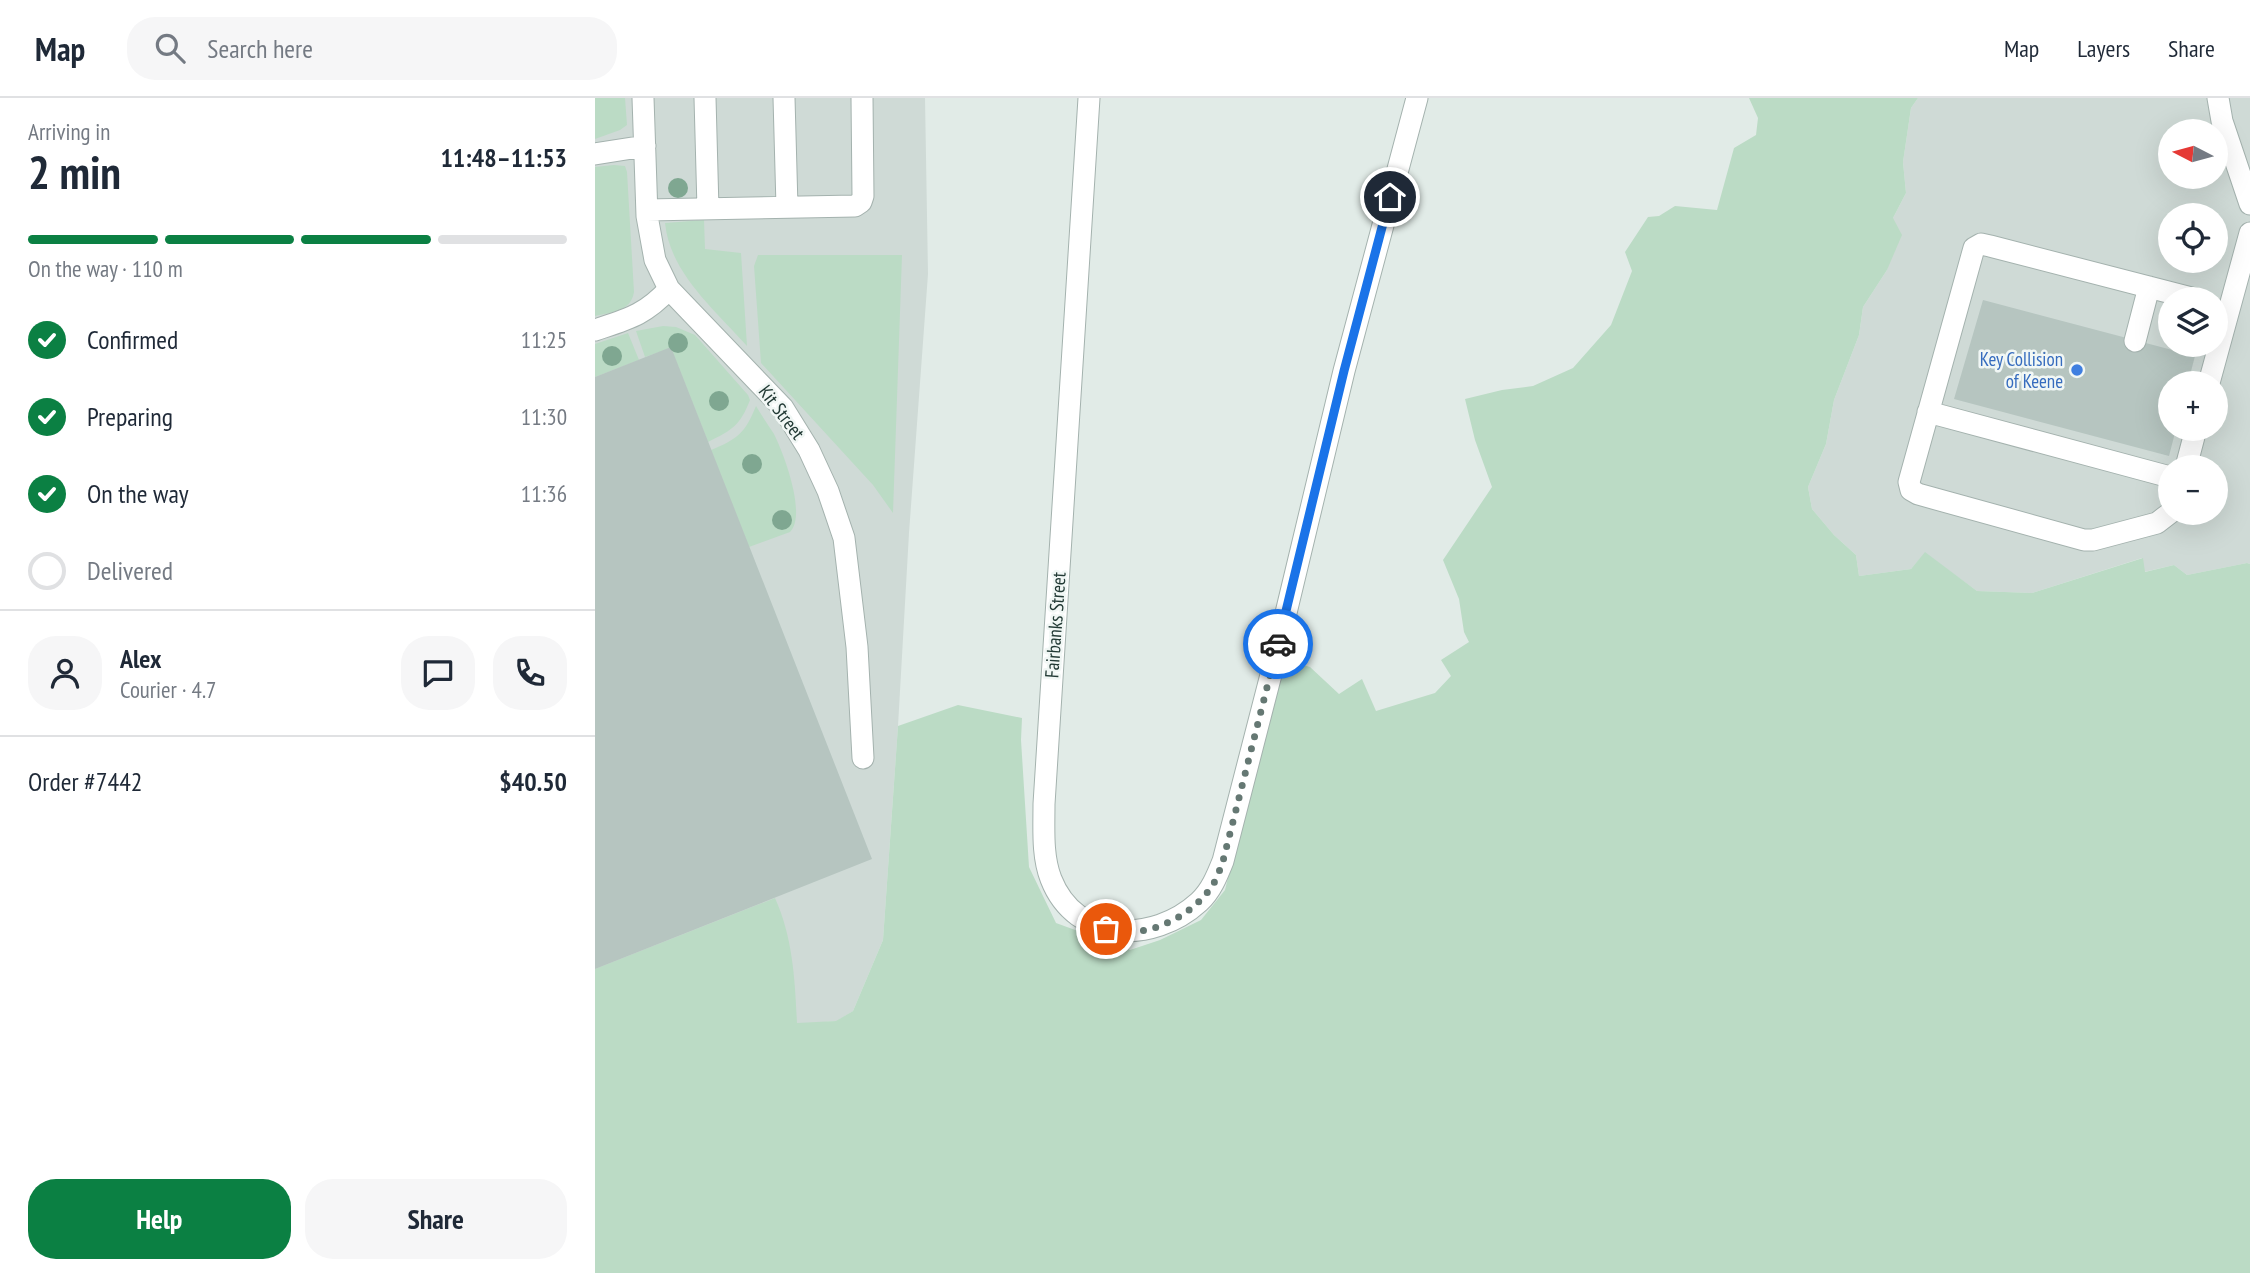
<!DOCTYPE html>
<meta charset="utf-8">
<style>
:root{--surface:#fff;--page:#f6f6f7;--text:#1f2937;--muted:#747a83;--line:#e0e1e3;--accent:#0b8043}
body{margin:0;font-family:"PT Sans Narrow",sans-serif;background:var(--page);color:var(--text);height:100vh;display:flex;flex-direction:column;font-size:26px;white-space:nowrap}
*{box-sizing:border-box;margin:0}
p{font-size:23px;color:var(--muted)}
.icon{flex:none;width:38px;height:38px;fill:none;stroke:currentColor;stroke-width:2;stroke-linecap:round;stroke-linejoin:round}
.map{position:relative;flex:1;overflow:hidden}
.sheet{display:flex;flex-direction:column;background:var(--surface);width:595px}
.sheet>*{flex:none}
.needle{width:46px;rotate:276deg}
.tools{position:absolute;left:1563px;top:21px;display:grid;gap:14px}
.tools a{display:grid;place-items:center;width:70px;height:70px;border-radius:50%;background:var(--surface);box-shadow:0 7px 28px #0002;font-size:35px}
.pin{position:absolute;display:grid;place-items:center;width:60px;height:60px;color:#fff;margin:-30px;border:4px solid #fff;border-radius:50%;box-shadow:0 2px 7px #0007}
.courier{position:absolute;display:grid;place-items:center;width:70px;height:70px;margin:-35px;border:5px solid #1a73e8;border-radius:50%;background:#fff;color:#222;box-shadow:0 2px 9px #0007}
.headline em{font-style:normal;font-weight:600}
.headline div{display:flex;flex-direction:column-reverse}
.headline{display:flex;align-items:center;justify-content:space-between;height:119px;padding:0 28px}
h1{font-size:46px;font-weight:600;line-height:52px}
.bar{display:grid;grid-template-columns:repeat(4,1fr);gap:10px 7px;align-content:center;height:84px;padding:0 28px}
.bar i{height:9px;border-radius:5px;background:var(--line)}
.bar .active{background:var(--accent)}
.bar p{grid-column:span 4}
.line{display:flex;align-items:center;gap:18px;padding:0 28px;border-top:2px solid var(--line)}
.line div{flex:1}
.round{display:grid;place-items:center;flex:none;width:74px;height:74px;border-radius:28px;background:var(--page)}
ol{padding:0 28px;list-style:none}
li{display:flex;align-items:center;gap:21px;height:77px}
li p{margin-inline-start:auto}
li .icon{padding:7px;border-radius:50%;background:var(--accent);color:#fff;stroke-width:4}
li:last-child{color:var(--muted)}
li i{width:38px;height:38px;border:4px solid var(--line);border-radius:50%}
.cta{display:flex;gap:14px;margin-top:auto;padding:14px 28px}
.cta a{flex:1;height:80px;border-radius:28px;background:var(--accent);color:#fff;font-size:28px;font-weight:600;line-height:80px;text-align:center}
.cta a+a{background:var(--page);color:var(--text)}
header{display:flex;align-items:center;gap:42px;box-sizing:border-box;height:98px;padding:0 35px;background:var(--surface);border-bottom:2px solid var(--line)}
header strong{font-size:33px}
nav{display:flex;gap:38px;margin-inline-start:auto;font-size:24px}
.search{width:490px;height:63px;background:var(--page);display:flex;align-items:center;gap:18px;box-sizing:border-box;padding:0 24px;border-radius:28px;color:var(--muted);font-size:26px}
main{display:flex;flex:1;min-height:0}
.map>svg:first-child{display:block}
.built{fill:#cfdad6;fill-rule:evenodd}
.green{fill:#bbdbc5}
.building{fill:#b6c5c0}
.lines{fill:none;stroke-linecap:round;stroke-linejoin:round}
.minor-casing{stroke:#a4b2ae;stroke-width:23}
.minor{stroke:#fff;stroke-width:21}
.tree{fill:#7fa791}
.done{stroke:#657873;stroke-width:7;stroke-dasharray:0 12.6}
.route{stroke:#1a73e8;stroke-width:9}
.shop-dot{fill:#3f7fe0;stroke:#f1f7f5;stroke-width:2.5}
.labels{text-anchor:middle;stroke-width:5;stroke-linejoin:round;paint-order:stroke}
.shop-label{font-size:19px;fill:#366cbe;stroke:#f1f7f5;text-anchor:end}
.street-label{font-size:19px;fill:#223a35;stroke:#f1f7f5}
</style>
<header>
<strong>Map</strong>
<div class="search"><svg class="icon" aria-label="search" viewBox="0 0 24 24"><circle cx="10" cy="10" r="6"/><path d="M15 15l6 6"/></svg>Search here</div>
<nav><a>Map</a><a>Layers</a><a>Share</a></nav>
</header>
<main>
<section class="sheet">
<div class="headline"><div><h1>2 min</h1><p>Arriving in</p></div><em>11:48–11:53</em></div>
<div class="bar"><i class="active"></i><i class="active"></i><i class="active"></i><i></i><p>On the way · 110 m</p></div>
<ol>
<li><svg class="icon" aria-label="check" viewBox="0 0 24 24"><path d="M5 12l5 5 9-10"/></svg>Confirmed<p>11:25</p></li>
<li><svg class="icon" aria-label="check" viewBox="0 0 24 24"><path d="M5 12l5 5 9-10"/></svg>Preparing<p>11:30</p></li>
<li><svg class="icon" aria-label="check" viewBox="0 0 24 24"><path d="M5 12l5 5 9-10"/></svg>On the way<p>11:36</p></li>
<li><i></i>Delivered</li>
</ol>
<div class="line" style="height:126px"><a class="round"><svg class="icon" aria-label="person" viewBox="0 0 24 24"><circle cx="12" cy="8" r="4"/><path d="M4 21q1-7 8-7t8 7"/></svg></a><div><b>Alex</b><p>Courier · 4.7</p></div><a class="round"><svg class="icon" aria-label="chat" viewBox="0 0 24 24"><path d="M4 5h16v11H9l-5 4z"/></svg></a><a class="round"><svg class="icon" aria-label="phone" viewBox="0 0 24 24"><path d="M5 4h4l2 5-3 2q2 4 5 5l2-3 5 2v4C11 20 4 13 5 4z"/></svg></a></div>
<div class="line" style="height:91px"><div>Order #7442</div><b>$40.50</b></div>
<div class="cta"><a>Help</a><a>Share</a></div>
</section>
<div class="map">
<svg width="1655" height="1175" viewBox="0 0 1655 1175">
<rect width="100%" height="100%" fill="#e1ebe7"/>
<!-- built -->
<path class="built" d="M0,0H330L333,176L314,435L303,628L288,842L258,913L242,923L0,942Z
M1323,0H1655V466L1652,465L1592,477L1579,467L1549,474L1547,460L1437,495L1382,493L1330,455L1316,471L1264,478L1261,457L1239,437L1217,411L1213,389L1231,346L1239,302L1264,237L1268,209L1292,172L1298,120L1311,95L1308,64L1316,10ZM1575,33H1620V79H1575ZM1575,117H1620V163H1575ZM1575,201H1620V247H1575ZM1575,285H1620V331H1575ZM1575,369H1620V415H1575Z"/>
<!-- green -->
<path class="green" d="M0,0H30L32,27L25,32L0,41Z
M1154,0H1323L1316,10L1308,64L1311,95L1298,120L1307,137L1292,172L1268,209L1264,237L1239,302L1231,346L1213,389L1217,411L1239,437L1261,457L1264,478L1316,471L1330,454L1382,493L1437,495L1548,460L1550,474L1579,467L1592,477L1652,465L1655,466V1175H0V871L180,800C198,840 200,882 202,925L241,923L258,913L288,842L303,628L363,607L427,620L426,642L434,769L461,825L535,852L565,842L606,822L630,792L687,561L715,569L744,596L767,581L781,613L840,595L856,578L846,562L874,544L869,534L864,501L848,462L897,389L880,342L870,301L907,292L938,288L978,270L1016,227L1037,173L1030,154L1053,119L1064,118L1080,108L1122,112L1139,50L1161,37L1163,20Z
M19,67L30,68L32,74L39,194C36,214 16,214 0,218V69Z
M109,122L110,151L146,155L152,248C120,212 75,175 70,125Z
M163,157H307L298,415L278,387L166,265L159,168Z
M68,228L81,229L100,237L153,297L155,302C145,328 137,332 113,344L76,250L50,259L41,233Z
M33,235L44,262L0,279V246Z
M161,308C167,318 173,327 179,336C189,356 212,417 195,434L154,449L116,352C143,341 150,335 161,308Z"/>
<!-- building -->
<path class="building" d="M1388,202L1600,258L1593,285H1575V331H1581L1574,358L1359,301Z
M76,249L277,761L0,871V279Z"/>
<g class="lines">
<defs>
<path id="minor" d="M48,0L52,118L60,162L74,191L188,310L214,352L233,393L249,440L262,549L268,660
M110,0L113,111
M189,0L192,109
M494,0L449,706C449,731 447,758 456,781C481,845 558,846 604,804C616,793 622,778 628,763L679,565L749,273L822,0
M1623,0L1627,23L1655,106
M0,56L50,48
M52,112L260,108L266,104L268,98L267,0
M0,232C33,221 50,217 74,191
M1540,243L1554,189
M1614,285L1655,135
M1333,314L1575,379
M1591,369L1601,331
M1575,415L1562,425L1498,442H1489L1323,396L1316,392L1314,384L1379,150L1386,146L1395,148L1600,201"/>
</defs>
<!-- minor casing -->
<use href="#minor" class="minor-casing"/>
<!-- minor -->
<use href="#minor" class="minor"/>
</g>
<!-- trees -->
<g class="tree">
<circle cx="83" cy="90" r="10"/>
<circle cx="83" cy="245" r="10"/>
<circle cx="17" cy="258" r="10"/>
<circle cx="124" cy="303" r="10"/>
<circle cx="157" cy="366" r="10"/>
<circle cx="187" cy="422" r="10"/>
</g>
<g class="lines">
<!-- done -->
<path class="done" d="M511,831C518,832 526,834 533,834C565,834 600,814 617,788C622,781 625,771 628,763L683,546"/>
<!-- route -->
<path class="route" d="M683,546L749,273L795,99"/>
</g>
<!-- markers -->
<circle class="shop-dot" cx="1482" cy="272" r="7"/>
<g class="labels">
<!-- shop labels -->
<g class="shop-label">
<text x="1468" y="268">Key Collision<tspan x="1468" dy="22">of Keene</tspan></text>
</g>
<!-- street labels -->
<g class="street-label">
<text transform="translate(187 314) rotate(53)" y="7">Kit Street</text>
<text transform="translate(460 527) rotate(-86)" y="7">Fairbanks Street</text>
</g>
</g>
</svg>
<div class="tools">
<a><svg class="needle" viewBox="-14 -14 28 28"><path d="M0-13l5 13h-10z" fill="#e53935"/><path d="M0 13l5-13h-10z" fill="#747a83"/></svg></a>
<a><svg class="icon" aria-label="locate" viewBox="0 0 24 24"><circle cx="12" cy="12" r="6"/><path d="M12 2v4M12 18v4M2 12h4M18 12h4"/></svg></a>
<a><svg class="icon" aria-label="layers" viewBox="0 0 24 24"><path d="M12 4l9 5-9 5-9-5zM3 14l9 5 9-5"/></svg></a>
<a>+</a>
<a>−</a>
</div>
<div class="pin" style="left:511px;top:831px;background:#ea580c"><svg class="icon" aria-label="bag" viewBox="0 0 24 24"><path d="M5 8h14l-1 12H6zM9 8a3 3 0 0 1 6 0"/></svg></div>
<div class="pin" style="left:795px;top:99px;background:#1f2937"><svg class="icon" aria-label="home" viewBox="0 0 24 24"><path d="M3 11l9-7 9 7M6 9v11h12V9"/></svg></div>
<div class="courier" style="left:683px;top:546px"><svg class="icon" aria-label="car" viewBox="0 0 24 24"><path d="M5 17H2v-5l4-1 3-4h7l3 4 3 1v5h-3M9 17h6M6 11h13"/><circle cx="7" cy="17" r="2"/><circle cx="17" cy="17" r="2"/></svg></div>
</div>
</main>
